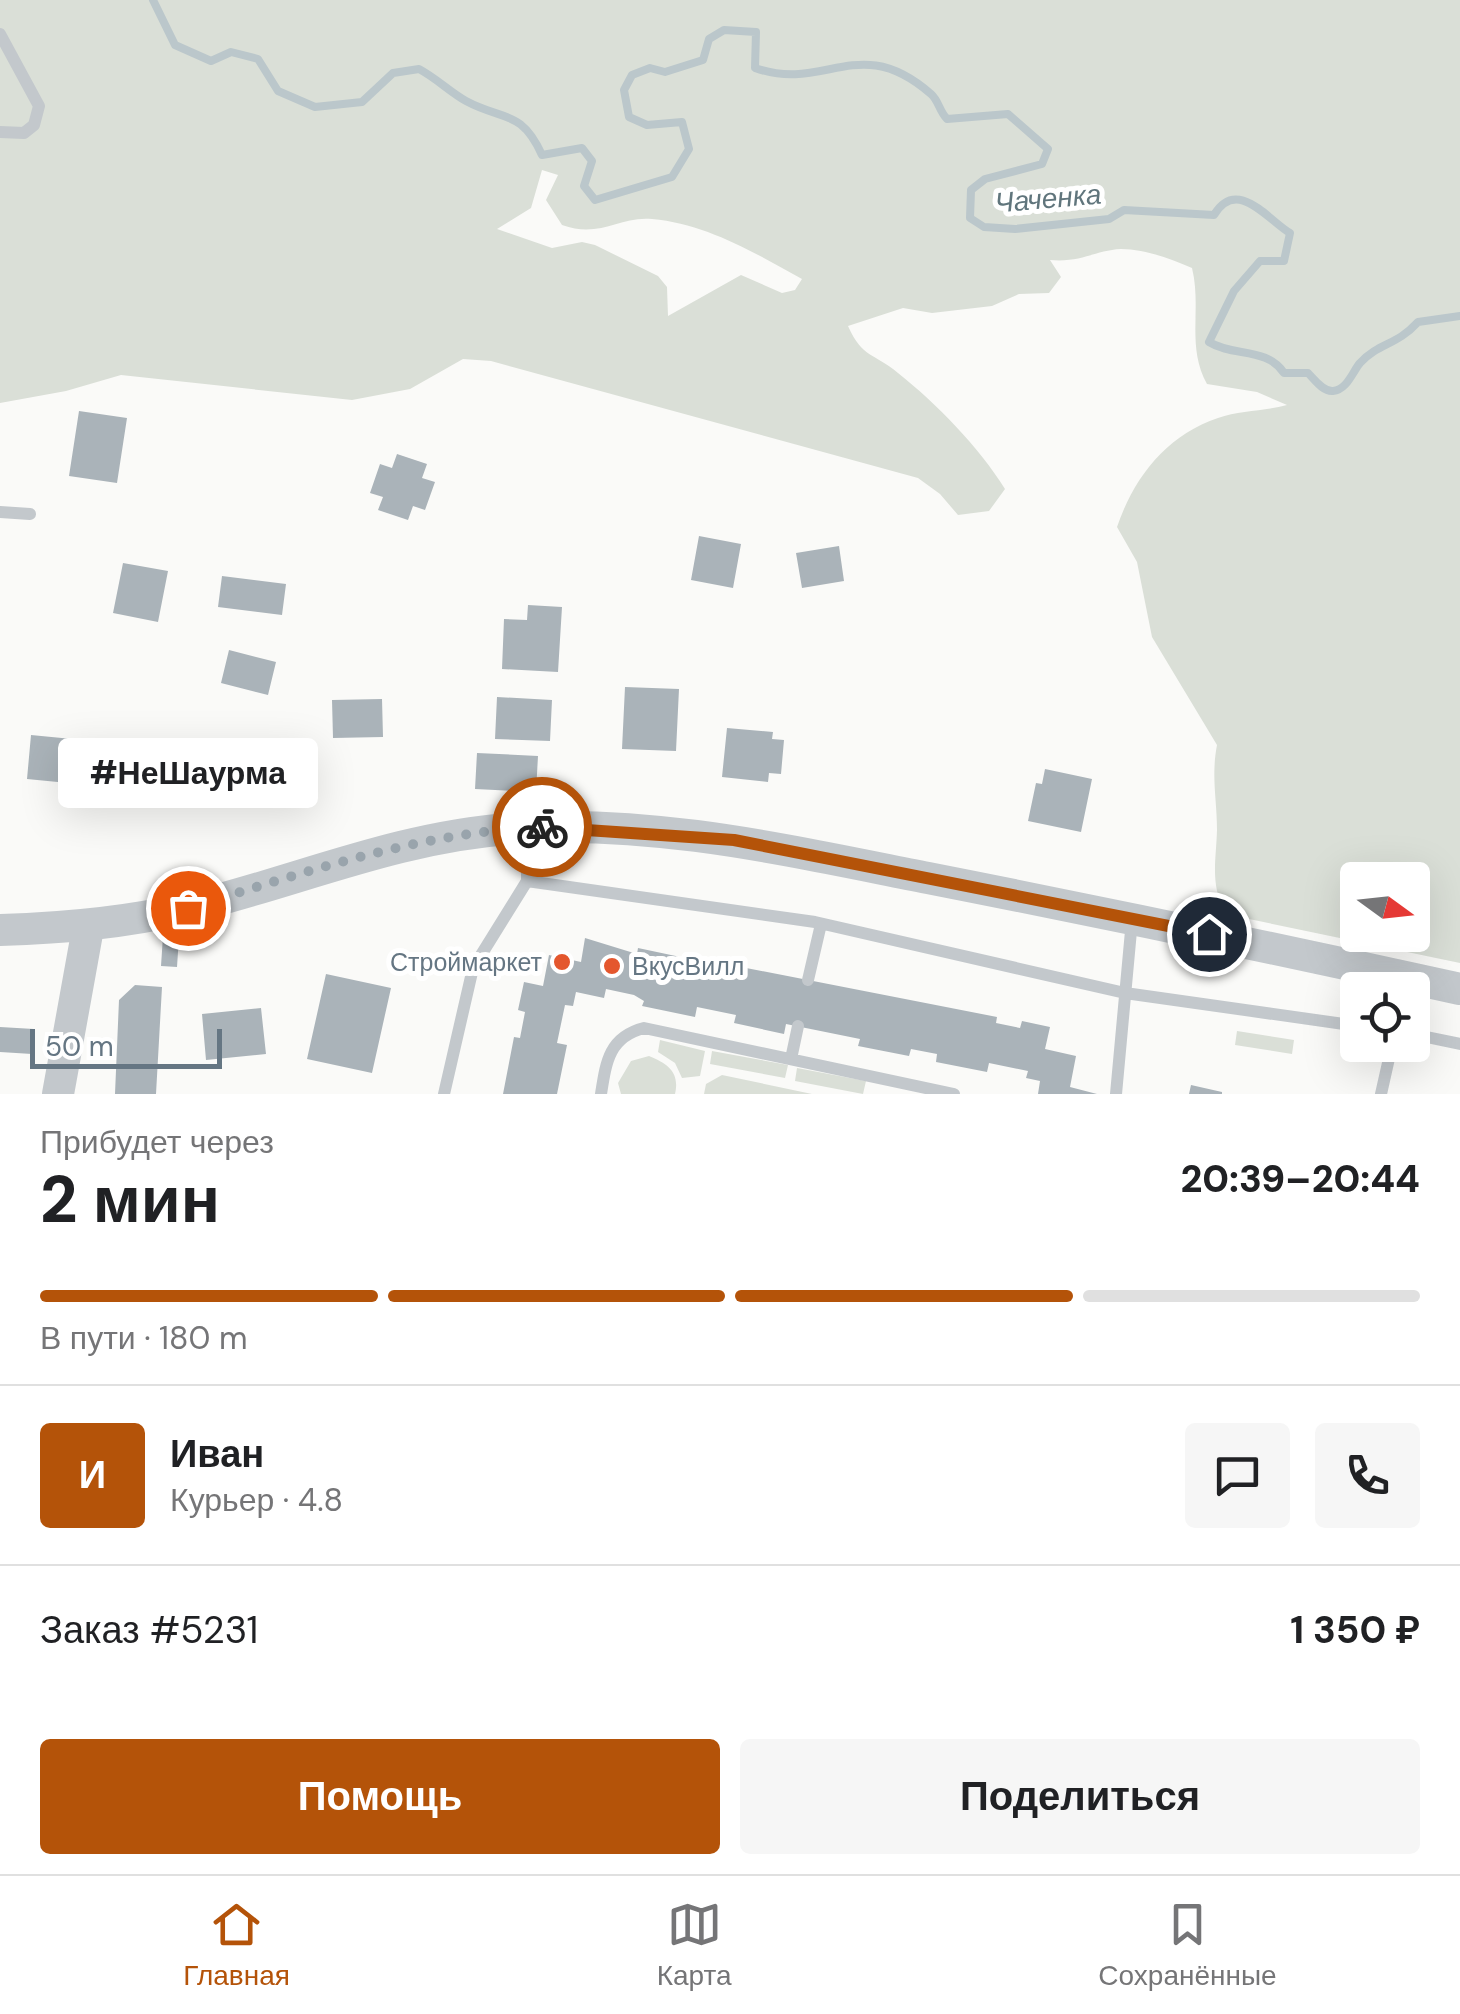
<!DOCTYPE html>
<html lang="ru">
<meta charset="utf-8">
<style>
:root{--surface:#fff;--page:#f6f6f6;--text:#202124;--muted:#757577;--line:#e0e0e0;--accent:#b45309}
body{margin:0;font-family:"DM Sans",sans-serif;background:var(--page);color:var(--text);height:100vh;display:flex;flex-direction:column;font-size:38px;white-space:nowrap}
*{box-sizing:border-box;margin:0}
p{font-size:32px;color:var(--muted)}
.icon{flex:none;width:55px;height:55px;fill:none;stroke:currentColor;stroke-width:2;stroke-linecap:round;stroke-linejoin:round}
.map{position:relative;height:1094px;overflow:hidden}
.details{display:flex;flex-direction:column;background:var(--surface);flex:1}
.details>*{flex:none}
.needle{width:65px;rotate:105deg}
.buttons{position:absolute;left:1340px;top:862px;display:grid;gap:20px}
.buttons a{display:grid;place-items:center;width:90px;height:90px;border-radius:10px;background:var(--surface);box-shadow:0 10px 40px #0002;font-size:50px}
.scale{position:absolute;left:30px;bottom:25px;width:192px;box-sizing:border-box;padding-left:10px;border:5px solid #657683;border-top:0;font-size:28px;line-height:35px;white-space:nowrap;color:#657683;-webkit-text-stroke:8px #fff;paint-order:stroke}
.pin{position:absolute;display:grid;place-items:center;width:85px;height:85px;color:#fff;margin:-42px;border:5px solid #fff;border-radius:50%;box-shadow:0 2px 10px #0007}
.courier{position:absolute;display:grid;place-items:center;width:100px;height:100px;margin:-50px;border:8px solid #b45309;border-radius:50%;background:#fff;color:#222;box-shadow:0 2px 12px #0007}
.bubble{position:absolute;height:70px;border-radius:10px;background:var(--surface);box-shadow:0 10px 40px #0002;font-size:32px;font-weight:800;line-height:70px;text-align:center}
.headline em{font-style:normal;font-weight:800}
.headline div{display:flex;flex-direction:column-reverse}
.headline{display:flex;align-items:center;justify-content:space-between;height:170px;padding:0 40px}
h1{font-size:65px;font-weight:800;line-height:75px}
.bar{display:grid;grid-template-columns:repeat(4,1fr);gap:15px 10px;align-content:center;height:120px;padding:0 40px}
.bar i{height:12px;border-radius:8px;background:var(--line)}
.bar .on{background:var(--accent)}
.bar p{grid-column:span 4}
.line{display:flex;align-items:center;gap:25px;padding:0 40px;border-top:2px solid var(--line)}
.line div{flex:1}
.round{display:grid;place-items:center;flex:none;width:105px;height:105px;border-radius:10px;background:var(--page)}
.cta{display:flex;gap:20px;margin-top:auto;padding:20px 40px}
.cta a{flex:1;height:115px;border-radius:10px;background:var(--accent);color:#fff;font-size:40px;font-weight:800;line-height:115px;text-align:center}
.cta a+a{background:var(--page);color:var(--text)}
.tabs{display:flex;justify-content:space-around;align-items:center;height:140px;border-top:2px solid var(--line);background:var(--surface);font-size:28px;color:var(--muted)}
.tabs a{display:grid;justify-items:center;gap:5px}
.tabs .on{color:var(--accent)}
.map>svg:first-child{display:block}
.green{fill:#dadfd7;fill-rule:evenodd}
.lines{fill:none;stroke-linecap:round;stroke-linejoin:round}
.stream{stroke:#bbc7cb;stroke-width:8}
.building{fill:#aab3b9}
.service{stroke:#c3c8cc;stroke-width:12}
.tertiary{stroke:#c3c8cc;stroke-width:32}
.done{stroke:#99a4ac;stroke-width:10;stroke-dasharray:0 18}
.route{stroke:#b45309;stroke-width:12}
.poi-dot{fill:#e4572e;stroke:#fff;stroke-width:4}
.labels{text-anchor:middle;stroke-width:10;stroke-linejoin:round;paint-order:stroke}
.poi-label{font-size:25px;fill:#657683;stroke:#fff;text-anchor:end}
.water-label{font-size:28px;font-style:italic;fill:#60757c;stroke:#fff}
</style>
<div class="map">
<svg width="1460" height="1094" viewBox="0 0 1460 1094">
<rect width="100%" height="100%" fill="#fafaf8"/>
<!-- green -->
<path class="green" d="M0,0H1460V963L1225,914C1210,882 1216,863 1217,830C1217,800 1211,776 1217,745L1152,637L1137,562L1117,527C1134,477 1167,435 1218,418C1240,410 1265,411 1287,405L1257,392L1207,384C1186,346 1202,309 1192,268C1171,259 1145,249 1121,249C1096,250 1081,263 1050,260L1061,277L1049,293L1019,294L992,306L932,313L903,308L848,326C863,359 873,352 898,373C937,404 979,447 1005,489L989,511L958,515L940,494L918,478L491,361L463,359L410,389L352,400L121,375L66,391L0,403ZM542,170L558,175L546,200L562,225C600,239 618,216 652,219C707,224 755,253 802,279L795,290L782,293L741,275L668,316L667,287L658,276L595,245L582,242L552,248L497,229L531,208ZM1358,880H1412V935H1358Z
M1237,1031L1294,1040L1292,1054L1235,1045Z
M660,1040L705,1051L700,1076L682,1078L675,1063L658,1052Z
M712,1051L788,1065L785,1078L710,1064Z
M649,1056C668,1064 680,1072 675,1094H621L618,1083L631,1061Z
M797,1068L866,1081L863,1094L795,1081Z
M722,1075L812,1094H704L706,1084Z"/>
<g class="lines">
<!-- stream -->
<path class="stream" d="M153,0L175,45L211,61L231,52L258,59L278,91L315,107L362,102L393,73L419,69C436,78 450,92 466,101C503,121 521,109 542,155L582,148L592,161L584,186L595,200L672,177L689,149L682,122L647,125L629,117L624,90L632,75L650,68L665,72L703,60L709,39L724,30L756,32L755,68C826,93 859,31 931,94C939,101 939,111 947,119L1008,114L1048,149L1042,164L985,179L971,190L970,218L984,227L1015,229L1109,219L1124,210L1214,215C1237,176 1269,221 1290,233L1284,261H1260L1234,291L1209,342C1233,357 1267,347 1284,373H1308C1314,379 1323,392 1333,391C1347,390 1353,371 1360,363C1380,342 1396,346 1418,322L1460,316"/>
</g>
<!-- building -->
<path class="building" d="M79,411L127,418L117,483L69,476Z
M397,454L427,464L422,478L435,482L425,510L413,506L408,520L378,510L383,497L370,493L380,464L392,468Z
M699,536L741,544L733,588L691,580Z
M839,546L844,581L802,588L796,553Z
M123,563L168,571L158,622L113,613Z
M222,576L286,584L282,615L218,607Z
M528,605L562,607L558,672L502,669L504,619L527,620Z
M229,650L276,662L268,695L221,683Z
M625,687L679,689L676,751L622,749Z
M497,697L552,700L550,741L495,739Z
M382,699L383,737L333,738L332,700Z
M727,728L773,732L772,739L784,740L781,774L769,773L768,782L722,777Z
M31,735L72,739L68,783L27,779Z
M80,749L135,755L132,789L76,783Z
M477,753L538,756L536,792L475,789Z
M1045,769L1092,779L1081,832L1028,821L1036,783L1042,784Z
M163,936L179,937L177,967L161,966Z
M585,938L637,954L638,948L704,962L703,967L729,972L731,965L997,1017L996,1023L1020,1028L1022,1021L1050,1027L1045,1049L1076,1056L1070,1087L1097,1094H1038L1040,1081L1026,1078L1028,1071L989,1063L987,1072L936,1062L937,1054L911,1049L909,1056L858,1046L860,1039L786,1024L784,1034L734,1023L736,1015L697,1007L695,1017L642,1006L644,1001L634,995L606,989L604,998L576,992L573,1006L565,1005L557,1043L567,1045L557,1094H503L514,1037L520,1038L525,1012L518,1010L524,982L543,986L549,955L581,962Z
M326,974L391,988L372,1073L307,1059Z
M135,985L162,987L156,1094H115L119,1000Z
M261,1008L266,1054L206,1060L202,1014Z
M0,1027L34,1029L32,1054L0,1052Z
M1191,1085L1222,1092V1094H1189Z"/>
<g class="lines">
<!-- service -->
<path class="service" d="M0,34L39,106L34,125L24,133L0,132
M0,512L30,514
M527,832V881L815,922L1125,993L1358,1026
M808,980L821,924
M1412,1034L1460,1044
M791,1059L798,1026
M444,1094L473,968L527,881
M601,1094C606,1062 609,1037 644,1028L954,1094
M1116,1094L1132,920
M1381,1094L1392,1045"/>
<!-- tertiary -->
<path class="tertiary" d="M0,930C64,928 125,923 187,908C295,882 397,837 509,829C650,818 790,851 928,878C1106,913 1283,950 1460,989
M58,1094L88,928"/>
</g>
<g class="lines">
<!-- done -->
<path class="done" d="M188,908C304,873 420,832 542,827"/>
<!-- route -->
<path class="route" d="M542,827L734,840L1209,934"/>
</g>
<!-- markers -->
<g class="poi-dot">
<circle cx="562" cy="962" r="10"/>
<circle cx="612" cy="966" r="10"/>
</g>
<g class="labels">
<!-- poi labels -->
<g class="poi-label">
<text x="542" y="971">Строймаркет</text>
<text x="632" y="975" text-anchor="start">ВкусВилл</text>
</g>
<!-- water labels -->
<g class="water-label">
<text transform="translate(1048 198) rotate(-5)" y="10">Чаченка</text>
</g>
</g>
</svg>
<div class="buttons">
<a><svg class="needle" viewBox="-14 -14 28 28"><path d="M0-13l5 13h-10z" fill="#e53935"/><path d="M0 13l5-13h-10z" fill="#757577"/></svg></a>
<a><svg class="icon" aria-label="locate" viewBox="0 0 24 24"><circle cx="12" cy="12" r="6"/><path d="M12 2v4M12 18v4M2 12h4M18 12h4"/></svg></a>
</div>
<div class="scale">50 m</div>
<div class="pin" style="left:188px;top:908px;background:#ea580c"><svg class="icon" aria-label="bag" viewBox="0 0 24 24"><path d="M5 8h14l-1 12H6zM9 8a3 3 0 0 1 6 0"/></svg></div>
<div class="pin" style="left:1209px;top:934px;background:#1f2937"><svg class="icon" aria-label="home" viewBox="0 0 24 24"><path d="M3 11l9-7 9 7M6 9v11h12V9"/></svg></div>
<div class="courier" style="left:542px;top:827px"><svg class="icon" aria-label="bike" viewBox="0 0 24 24"><circle cx="6" cy="16" r="4"/><circle cx="18" cy="16" r="4"/><path d="M6 16l4-8h5l3 8M10 8l3 8H6M13 5h3"/></svg></div>
<div class="bubble" style="left:58px;top:738px;width:260px">#НеШаурма</div>
</div>
<section class="details">
<div class="headline"><div><h1>2 мин</h1><p>Прибудет через</p></div><em>20:39–20:44</em></div>
<div class="bar"><i class="on"></i><i class="on"></i><i class="on"></i><i></i><p>В пути · 180 m</p></div>
<div class="line" style="height:180px"><b class="round" style="background:var(--accent);color:#fff">И</b><div><b>Иван</b><p>Курьер · 4.8</p></div><a class="round"><svg class="icon" aria-label="chat" viewBox="0 0 24 24"><path d="M4 5h16v11H9l-5 4z"/></svg></a><a class="round"><svg class="icon" aria-label="phone" viewBox="0 0 24 24"><path d="M5 4h4l2 5-3 2q2 4 5 5l2-3 5 2v4C11 20 4 13 5 4z"/></svg></a></div>
<div class="line" style="height:130px"><div>Заказ #5231</div><b>1 350 ₽</b></div>
<div class="cta"><a>Помощь</a><a>Поделиться</a></div>
</section>
<nav class="tabs">
<a class="on"><svg class="icon" aria-label="home" viewBox="0 0 24 24"><path d="M3 11l9-7 9 7M6 9v11h12V9"/></svg>Главная</a>
<a><svg class="icon" aria-label="map" viewBox="0 0 24 24"><path d="M3 6l6-2 6 2 6-2v14l-6 2-6-2-6 2zM9 4v14M15 6v14"/></svg>Карта</a>
<a><svg class="icon" aria-label="saved" viewBox="0 0 24 24"><path d="M7 4h10v16l-5-4-5 4z"/></svg>Сохранённые</a>
</nav>
